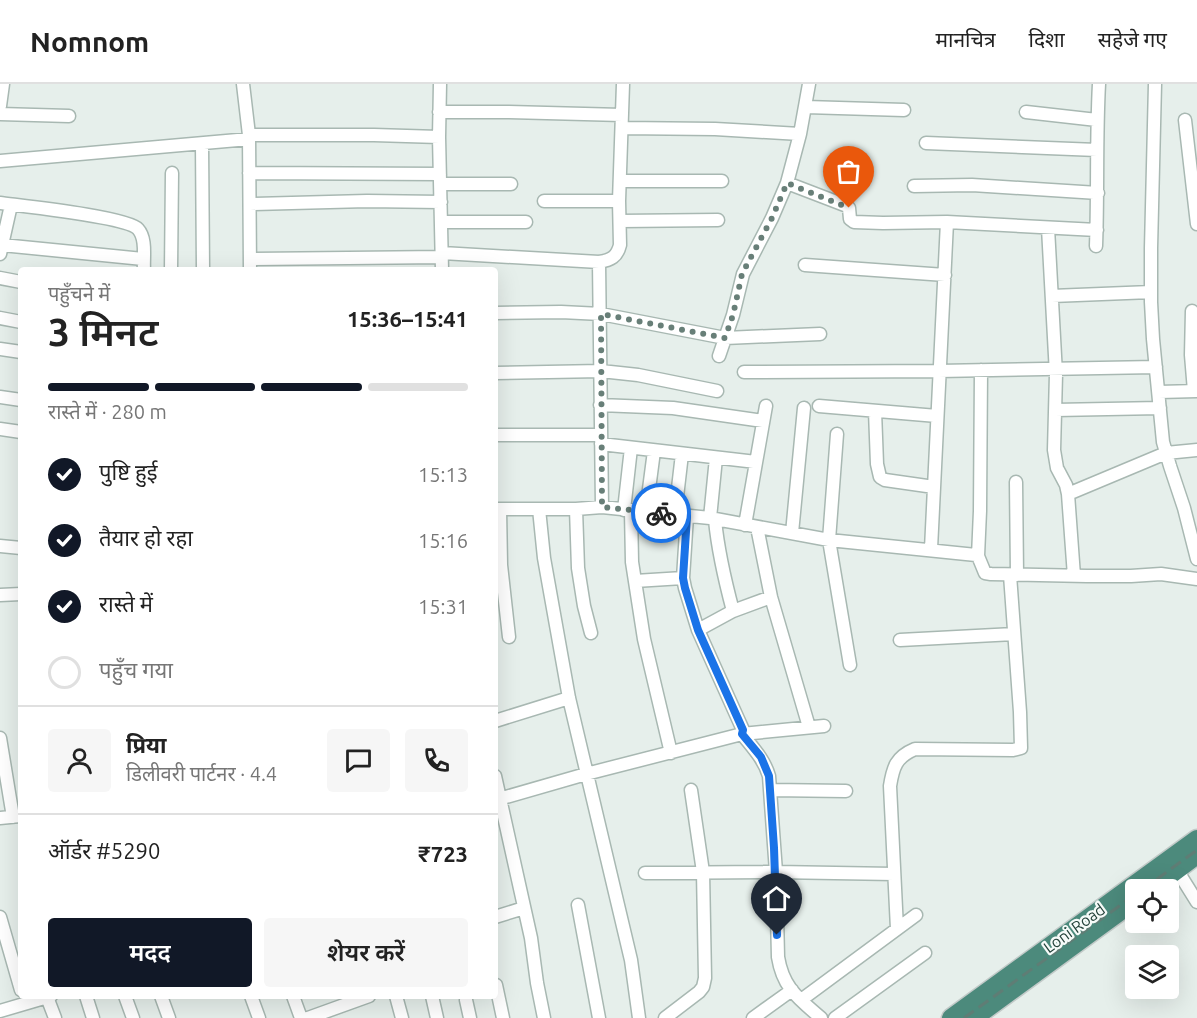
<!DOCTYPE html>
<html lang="hi">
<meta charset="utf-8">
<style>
:root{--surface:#fff;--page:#f6f6f6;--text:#222;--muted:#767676;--line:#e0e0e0;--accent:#111827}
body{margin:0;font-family:Ubuntu,"Noto Sans Devanagari",sans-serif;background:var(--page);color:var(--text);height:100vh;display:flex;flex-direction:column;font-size:22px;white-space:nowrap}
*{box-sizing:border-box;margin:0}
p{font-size:20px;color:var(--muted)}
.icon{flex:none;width:33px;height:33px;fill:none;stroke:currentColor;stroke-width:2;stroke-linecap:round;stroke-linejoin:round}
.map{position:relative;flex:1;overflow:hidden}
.details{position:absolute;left:18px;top:183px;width:480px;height:732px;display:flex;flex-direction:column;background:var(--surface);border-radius:6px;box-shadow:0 6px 24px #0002}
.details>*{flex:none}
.buttons{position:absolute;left:1125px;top:795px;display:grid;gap:12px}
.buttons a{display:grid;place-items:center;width:54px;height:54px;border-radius:6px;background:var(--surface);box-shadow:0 6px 24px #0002;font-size:30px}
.pin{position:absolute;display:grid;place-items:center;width:51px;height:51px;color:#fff;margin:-62px -26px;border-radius:50% 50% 50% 0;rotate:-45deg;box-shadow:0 0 6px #0007}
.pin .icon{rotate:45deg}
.courier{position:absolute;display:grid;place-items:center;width:60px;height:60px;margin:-30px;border:4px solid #1a73e8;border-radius:50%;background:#fff;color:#222;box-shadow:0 2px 8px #0007}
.headline em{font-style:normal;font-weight:600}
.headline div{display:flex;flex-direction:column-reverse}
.headline{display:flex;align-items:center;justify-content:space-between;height:102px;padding:0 30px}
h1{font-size:39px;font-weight:600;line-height:45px}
.bar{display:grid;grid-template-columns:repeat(4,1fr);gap:9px 6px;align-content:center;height:72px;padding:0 30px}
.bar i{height:8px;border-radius:4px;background:var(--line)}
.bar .current{background:var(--accent)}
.bar p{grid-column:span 4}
.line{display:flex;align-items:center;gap:15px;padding:0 30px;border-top:2px solid var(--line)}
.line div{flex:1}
.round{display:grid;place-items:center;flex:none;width:63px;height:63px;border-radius:6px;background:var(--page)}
ol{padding:0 30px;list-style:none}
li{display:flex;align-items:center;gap:18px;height:66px}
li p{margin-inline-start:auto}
li .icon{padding:6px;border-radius:50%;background:var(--accent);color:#fff;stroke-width:4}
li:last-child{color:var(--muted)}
li i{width:33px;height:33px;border:3px solid var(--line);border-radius:50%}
.action{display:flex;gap:12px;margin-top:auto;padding:12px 30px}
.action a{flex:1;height:69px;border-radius:6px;background:var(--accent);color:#fff;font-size:24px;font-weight:600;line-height:69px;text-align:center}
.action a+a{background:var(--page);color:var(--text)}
header{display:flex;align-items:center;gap:36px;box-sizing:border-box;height:84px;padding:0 30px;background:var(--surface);border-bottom:2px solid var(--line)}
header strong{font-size:28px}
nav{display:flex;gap:33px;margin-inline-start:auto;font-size:21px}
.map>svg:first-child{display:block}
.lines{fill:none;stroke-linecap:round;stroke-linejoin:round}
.minor-casing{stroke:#a8b8b2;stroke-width:15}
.trunk-casing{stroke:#c2cac8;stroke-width:21}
.minor{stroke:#fff;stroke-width:12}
.trunk{stroke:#4c8a7c;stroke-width:18}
.rail{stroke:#5f7d75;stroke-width:3;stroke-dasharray:12 6;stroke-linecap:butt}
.done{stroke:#687f78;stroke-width:6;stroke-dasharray:0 10.8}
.route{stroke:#1a73e8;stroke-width:8}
.labels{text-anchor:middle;stroke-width:4.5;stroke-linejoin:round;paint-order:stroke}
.street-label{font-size:16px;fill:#24423a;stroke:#f7fbf9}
</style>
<header>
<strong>Nomnom</strong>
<nav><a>मानचित्र</a><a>दिशा</a><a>सहेजे गए</a></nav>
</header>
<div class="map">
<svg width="1197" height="934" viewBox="0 0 1197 934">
<rect width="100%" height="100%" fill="#e6efeb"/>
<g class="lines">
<defs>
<path id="minor" d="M243,0L249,51L250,186
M440,0L439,53L442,186
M1155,0L1151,164V218L1153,255L1163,358L1170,382L1184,424L1197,475
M0,22L3,0
M806,23L904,26
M439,28H509L622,31
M1026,28L1097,36
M0,30L69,32
M1185,36L1197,140
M622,44L715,45L800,50
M249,51H374L439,53
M926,59L1097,66
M202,60L203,186
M0,77L249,55
M249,89L440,90
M620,97H722
M787,99L847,122L849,124L850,135L854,138L883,139L947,138L1097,146
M440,100H511
M914,102L972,101L1098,109
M544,117H619
M0,119C22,122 127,133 138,145C147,155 143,174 144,186
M250,120L367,117L441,118
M620,137L718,136
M441,138H526
M1048,144L1056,290L1054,366L1057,384L1066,401L1068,410L1166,369L1197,366
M2,161L143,175
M1096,162C1098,108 1096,54 1099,0
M442,169L599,178C611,176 617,173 620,161L619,117L623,0
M0,170L11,121
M250,175L442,173
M599,178L602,423
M805,181L945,191
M171,186L172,89
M0,194L21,198
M1052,212L1151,208
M1192,227L1191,271L1194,307
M495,229L561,228L601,230L725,254L820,250
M0,234L21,238
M0,265L21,268
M719,272L733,231L743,190L772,134L787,99L800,50L809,0
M744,288L939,287L1156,283
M495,289L601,287L638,291L717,307
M1159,308L1197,307
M0,313L21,316
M600,321L673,324L763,337
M819,322L937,332
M1055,326L1160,324
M875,327L877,380L880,393L885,396L934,403
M0,345L21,348
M837,350L829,456L850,581
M495,351H601
M601,360L756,378
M1016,398L1017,491
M1068,410L1074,492
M495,425H576L602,423L710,434L829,456L976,471L978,472L985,489L991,490L1087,492H1131L1161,490L1197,495
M500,425L501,481L509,553
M539,425L544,474L569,614L631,876L639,934
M576,425L578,484L584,522L591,549
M624,426L631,364
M631,427L632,478L644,555L671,669
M646,428L654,367
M675,430L682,370
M710,434L716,374
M715,436C718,467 725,497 733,527
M745,441L766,322
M757,443L771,513L809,643
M792,449L804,324
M0,462L21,464
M931,465L947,138
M978,472L980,427L981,286
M635,497L683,494
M0,511L21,510
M698,546L733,527L771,513
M900,556L1014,550
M495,637L569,614
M742,650C753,664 764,675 769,692L776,788L778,873C783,904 798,914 821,934
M742,650L824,642
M0,654L13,733
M495,692L531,854L537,899L544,934
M771,706L846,707
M499,715L586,690L742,650L743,646L698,546L685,504L683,494L687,432
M0,734L20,732
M1177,786L1197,818
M645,789L776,788L894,790
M578,821L599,934
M0,833L21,906
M495,833L524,824
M897,845L890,702C893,683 896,673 915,665L1013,666L1021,664L1020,628L1010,491
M496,901L503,934
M86,912L93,934
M125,912L133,934
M161,912L169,934
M251,912L259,934
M293,912L301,934
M396,912L402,934
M432,912L437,934
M47,913L55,934
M466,916L470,934
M801,916L916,831
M0,927L51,912
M308,934L369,912
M665,934L699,908L703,903L705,894L703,788L691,706
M753,934L792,906
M835,934L925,869"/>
<path id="trunk" d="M1150,806L1197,771
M951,934L1197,755
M974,934L1136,816"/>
</defs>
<!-- minor casing -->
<use href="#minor" class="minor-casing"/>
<!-- trunk casing -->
<use href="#trunk" class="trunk-casing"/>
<!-- minor -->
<use href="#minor" class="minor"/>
<!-- trunk -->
<use href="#trunk" class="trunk"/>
<!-- rail -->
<path class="rail" d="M1142,806L1197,766
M964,934L1136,810"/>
</g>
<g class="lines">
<!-- done -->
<path class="done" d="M661,429L602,423L601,230L725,254L733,231L742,190L772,134L787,99L849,124"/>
<!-- route -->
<path class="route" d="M661,429L687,432L683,494L685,504L698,546L743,646L742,650L761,673L769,692L774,764L777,851"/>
</g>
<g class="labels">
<!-- street labels -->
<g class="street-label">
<text transform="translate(1074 844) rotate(-36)" y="6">Loni Road</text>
</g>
</g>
</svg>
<div class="buttons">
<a><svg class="icon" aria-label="locate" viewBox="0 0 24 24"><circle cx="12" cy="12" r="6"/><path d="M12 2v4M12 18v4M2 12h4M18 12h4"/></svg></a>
<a><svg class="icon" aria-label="layers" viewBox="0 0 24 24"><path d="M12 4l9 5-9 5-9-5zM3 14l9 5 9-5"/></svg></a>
</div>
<div class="pin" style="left:849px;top:124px;background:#ea580c"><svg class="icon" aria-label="bag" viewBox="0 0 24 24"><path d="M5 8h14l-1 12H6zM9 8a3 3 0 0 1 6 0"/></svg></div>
<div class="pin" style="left:777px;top:851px;background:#1f2937"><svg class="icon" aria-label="home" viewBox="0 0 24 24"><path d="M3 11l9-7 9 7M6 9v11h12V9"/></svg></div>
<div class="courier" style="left:661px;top:429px"><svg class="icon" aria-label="bike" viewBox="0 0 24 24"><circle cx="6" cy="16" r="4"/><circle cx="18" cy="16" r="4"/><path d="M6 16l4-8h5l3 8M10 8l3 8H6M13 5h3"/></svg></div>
<section class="details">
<div class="headline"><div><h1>3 मिनट</h1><p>पहुँचने में</p></div><em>15:36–15:41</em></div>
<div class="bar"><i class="current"></i><i class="current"></i><i class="current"></i><i></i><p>रास्ते में · 280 m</p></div>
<ol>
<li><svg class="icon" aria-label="check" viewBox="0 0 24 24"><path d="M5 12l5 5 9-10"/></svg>पुष्टि हुई<p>15:13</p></li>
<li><svg class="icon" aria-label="check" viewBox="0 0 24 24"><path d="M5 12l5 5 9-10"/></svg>तैयार हो रहा<p>15:16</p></li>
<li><svg class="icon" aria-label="check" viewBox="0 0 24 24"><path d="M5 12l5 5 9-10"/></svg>रास्ते में<p>15:31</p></li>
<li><i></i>पहुँच गया</li>
</ol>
<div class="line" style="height:108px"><a class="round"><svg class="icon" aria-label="person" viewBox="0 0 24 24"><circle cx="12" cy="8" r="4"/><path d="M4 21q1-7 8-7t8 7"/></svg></a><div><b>प्रिया</b><p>डिलीवरी पार्टनर · 4.4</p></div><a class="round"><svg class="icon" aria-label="chat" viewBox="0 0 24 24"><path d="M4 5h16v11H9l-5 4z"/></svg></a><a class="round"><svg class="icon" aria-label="phone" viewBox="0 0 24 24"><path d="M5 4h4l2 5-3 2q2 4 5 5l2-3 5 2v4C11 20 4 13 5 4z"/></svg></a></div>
<div class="line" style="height:78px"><div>ऑर्डर #5290</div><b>₹723</b></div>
<div class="action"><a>मदद</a><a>शेयर करें</a></div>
</section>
</div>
